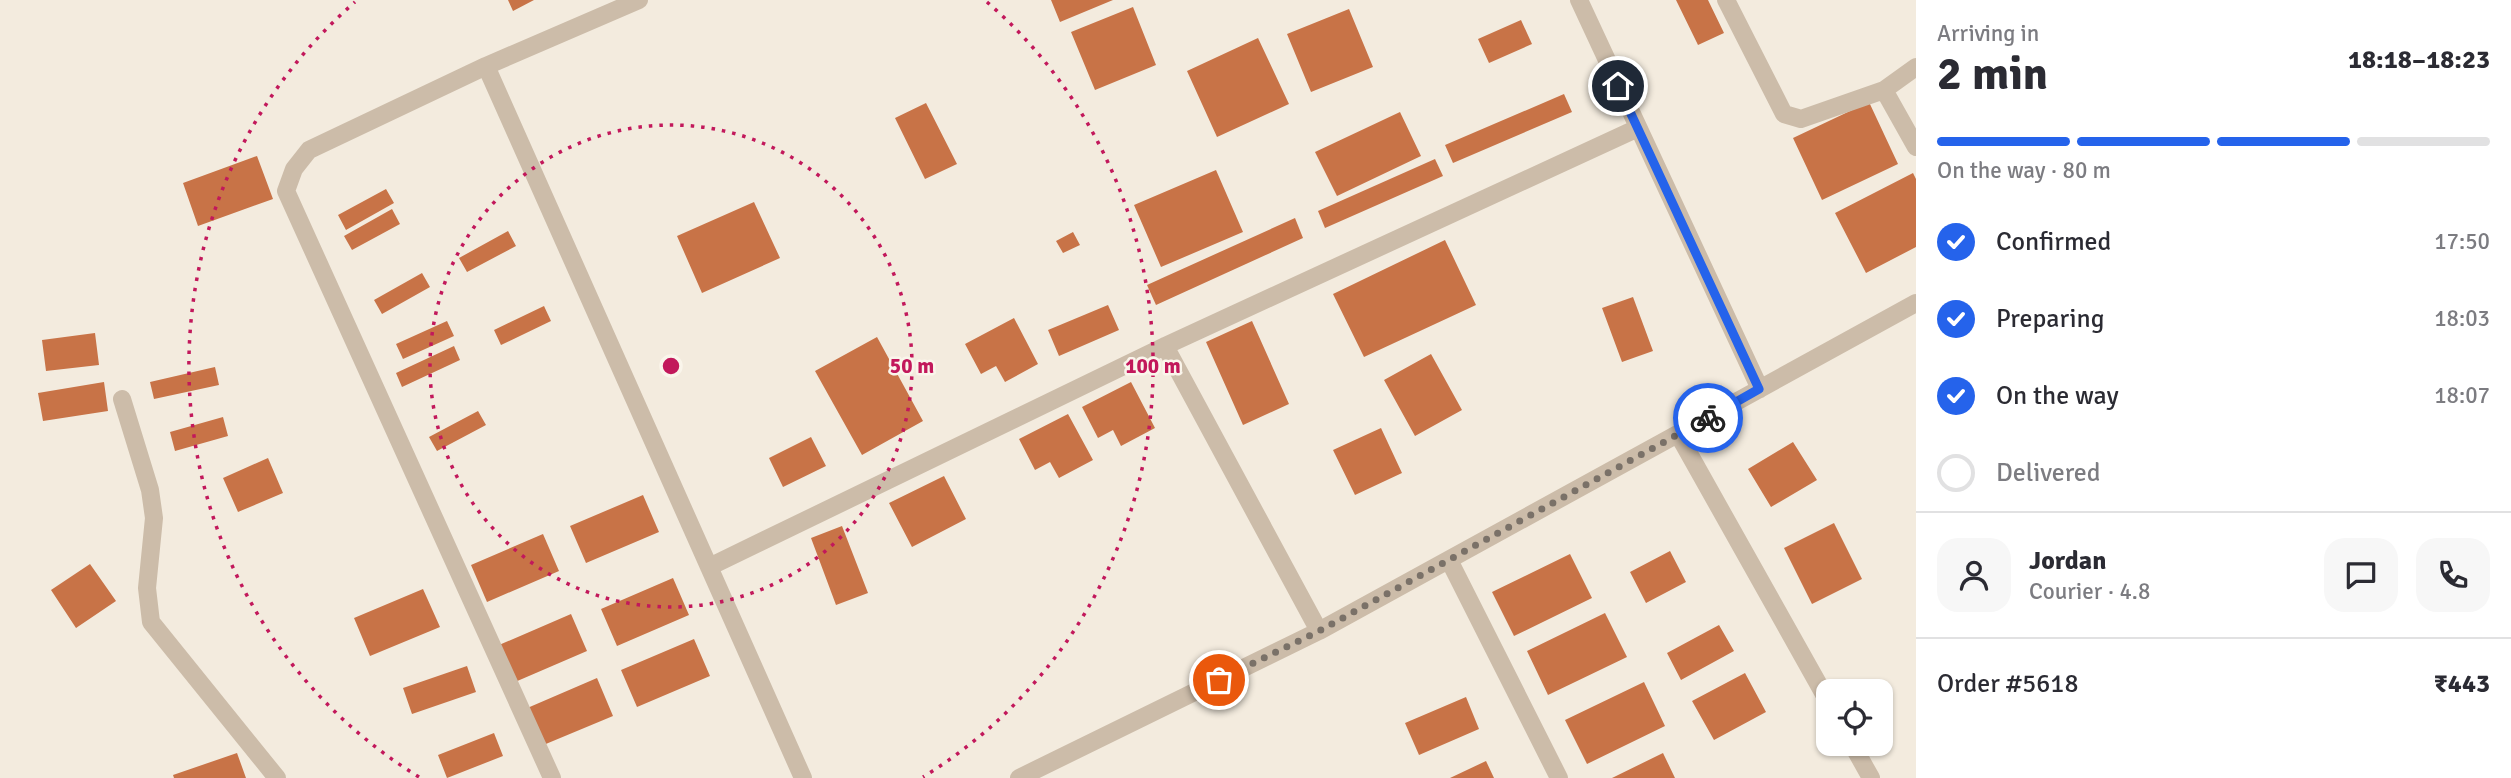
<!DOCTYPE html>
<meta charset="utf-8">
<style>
:root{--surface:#fff;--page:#f7f7f7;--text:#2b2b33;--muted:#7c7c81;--line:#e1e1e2;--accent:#2563eb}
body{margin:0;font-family:Signika,sans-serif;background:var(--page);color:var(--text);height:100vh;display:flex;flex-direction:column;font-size:26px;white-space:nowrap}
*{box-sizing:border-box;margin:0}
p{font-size:23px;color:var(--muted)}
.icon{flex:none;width:38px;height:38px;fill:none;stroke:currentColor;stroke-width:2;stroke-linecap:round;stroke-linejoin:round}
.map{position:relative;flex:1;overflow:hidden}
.details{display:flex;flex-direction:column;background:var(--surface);width:595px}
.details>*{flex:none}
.buttons{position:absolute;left:1816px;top:679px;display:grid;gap:14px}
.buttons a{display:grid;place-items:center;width:77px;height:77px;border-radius:14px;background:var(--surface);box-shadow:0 2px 5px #0004;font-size:35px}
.pin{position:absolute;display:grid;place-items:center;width:60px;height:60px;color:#fff;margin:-30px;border:4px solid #fff;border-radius:50%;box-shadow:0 2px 7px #0007}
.courier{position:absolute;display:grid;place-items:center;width:70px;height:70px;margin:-35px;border:5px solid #2563eb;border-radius:50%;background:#fff;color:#222;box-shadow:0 2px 9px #0007}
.overview em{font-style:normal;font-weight:700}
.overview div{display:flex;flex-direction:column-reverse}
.overview{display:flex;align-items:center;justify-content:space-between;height:119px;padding:0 21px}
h1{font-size:46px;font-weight:700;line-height:52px}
.bar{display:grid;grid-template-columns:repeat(4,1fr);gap:10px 7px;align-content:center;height:84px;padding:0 21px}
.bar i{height:9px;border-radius:5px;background:var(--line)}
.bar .current{background:var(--accent)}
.bar p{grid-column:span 4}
.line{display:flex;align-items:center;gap:18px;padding:0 21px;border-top:2px solid var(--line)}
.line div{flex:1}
.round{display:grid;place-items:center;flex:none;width:74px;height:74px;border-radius:21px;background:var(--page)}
ol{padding:0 21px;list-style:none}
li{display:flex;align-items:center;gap:21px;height:77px}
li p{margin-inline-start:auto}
li .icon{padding:7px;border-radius:50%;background:var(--accent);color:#fff;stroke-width:4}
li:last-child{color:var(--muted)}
li i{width:38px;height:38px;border:4px solid var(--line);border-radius:50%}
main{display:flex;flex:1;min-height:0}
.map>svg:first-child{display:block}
.building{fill:#c87347}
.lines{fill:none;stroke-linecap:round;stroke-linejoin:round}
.minor{stroke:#ccbca9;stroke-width:18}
.done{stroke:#7a7168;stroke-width:7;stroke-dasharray:0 12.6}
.route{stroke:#2563eb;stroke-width:9}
.ring{fill:none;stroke:#c2185b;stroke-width:3.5;stroke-dasharray:3.5 7}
.centre{fill:#c2185b;stroke:#faf5eb;stroke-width:3.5}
.ring-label{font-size:21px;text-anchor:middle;font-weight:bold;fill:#c2185b;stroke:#faf5eb;stroke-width:5;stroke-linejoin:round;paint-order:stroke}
</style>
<main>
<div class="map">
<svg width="1916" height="778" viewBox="0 0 1916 778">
<rect width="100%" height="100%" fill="#f3ebde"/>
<!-- building -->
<path class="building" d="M508,0H534L513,11Z
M1051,0H1113L1060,22Z
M1676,0H1708L1724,33L1698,45Z
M1133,7L1156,65L1095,90L1071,32Z
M1349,9L1373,67L1311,92L1287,34Z
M1521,20L1532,44L1489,63L1478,39Z
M1258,38L1289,104L1217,137L1187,71Z
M1564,94L1572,112L1453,163L1445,145Z
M1869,102L1898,164L1822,200L1793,138Z
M926,103L957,164L925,179L895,118Z
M1400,112L1421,156L1337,196L1315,152Z
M257,156L273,199L198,226L183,183Z
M1435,159L1443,176L1325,228L1318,211Z
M1216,170L1243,232L1161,267L1134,205Z
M1913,173L1916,179V247L1866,273L1835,213Z
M386,189L394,203L346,230L338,215Z
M754,202L780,258L702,293L677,236Z
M392,209L400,224L352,250L344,236Z
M1295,218L1303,238L1156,305L1147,285Z
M508,231L516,246L467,272L459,258Z
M1073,232L1080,245L1063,253L1056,241Z
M1445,240L1476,305L1364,357L1333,294Z
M422,273L430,287L382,314L374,300Z
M1633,297L1653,351L1622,362L1602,308Z
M1108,305L1119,330L1059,356L1048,330Z
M544,306L551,321L501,345L494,330Z
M1014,318L1038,364L1005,382L996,366L981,374L965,344Z
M447,321L454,336L403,359L396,344Z
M1252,321L1289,404L1243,425L1206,342Z
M95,333L99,365L46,371L42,340Z
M877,337L923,421L862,455L815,371Z
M454,346L460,360L402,387L396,373Z
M1431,354L1462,410L1415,436L1384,380Z
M215,367L219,385L154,399L150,382Z
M104,382L108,411L43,421L38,393Z
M1131,382L1155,428L1121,446L1113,430L1098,438L1082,407Z
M478,411L486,425L437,451L429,437Z
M1068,414L1093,460L1059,478L1050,462L1035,470L1019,439Z
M223,417L228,436L175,451L170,432Z
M1381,428L1402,473L1355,495L1333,450Z
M811,437L826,466L783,487L769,458Z
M1793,442L1817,480L1771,507L1748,469Z
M268,458L283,493L238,512L223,478Z
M944,476L966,519L912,547L889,503Z
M643,495L659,532L586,563L570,526Z
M1834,523L1862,579L1812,604L1784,548Z
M842,526L868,593L836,605L811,538Z
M543,534L559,571L487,602L471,565Z
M1670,551L1686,582L1646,603L1630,572Z
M1570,554L1592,598L1514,636L1492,592Z
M90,564L116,601L76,628L51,590Z
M673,578L689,615L617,646L601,609Z
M423,589L440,627L370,656L354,618Z
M1605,613L1627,657L1548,695L1527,651Z
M571,614L587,651L515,682L499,645Z
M1719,625L1734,651L1681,680L1667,653Z
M694,639L710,676L637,707L621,670Z
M467,666L476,692L412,714L403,688Z
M1745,673L1766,712L1714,740L1692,701Z
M597,678L613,716L541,746L525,709Z
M1644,682L1665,726L1587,764L1565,720Z
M1466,697L1479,729L1419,755L1405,723Z
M494,733L503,756L447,778L438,755Z
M237,753L246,778H174L173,775Z
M1663,753L1675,778H1612Z
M1486,761L1494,778H1450Z"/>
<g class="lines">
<!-- minor -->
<path class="minor" d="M1579,0L1760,389
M1726,0L1784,114L1801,119L1884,90
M486,66L803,778
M1916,67L1884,90L1916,147
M1165,346L1319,631
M122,399L150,490L154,518L147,588L151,622L277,778
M1678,434L1829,703
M1449,560L1559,778
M709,567L1165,346L1638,128
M1852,744L1871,778
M552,778L286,191L294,169L309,150L486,66L639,0
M1019,778L1319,631L1916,303"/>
</g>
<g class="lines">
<!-- done -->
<path class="done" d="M1219,680L1319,631L1708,418"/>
<!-- route -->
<path class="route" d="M1618,86L1759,389L1708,418"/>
</g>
<!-- distance rings -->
<g class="ring">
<circle cx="671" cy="366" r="241"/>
<path d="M419 777A482 482 0 0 1 355 2M987 2A482 482 0 0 1 923 777"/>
</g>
<circle cx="671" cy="366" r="10" class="centre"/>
<g class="ring-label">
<text x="912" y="373">50 m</text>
<text x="1153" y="373">100 m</text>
</g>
</svg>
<div class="buttons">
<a><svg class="icon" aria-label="locate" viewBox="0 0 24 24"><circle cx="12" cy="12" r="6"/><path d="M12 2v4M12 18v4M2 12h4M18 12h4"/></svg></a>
</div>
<div class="pin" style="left:1219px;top:680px;background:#ea580c"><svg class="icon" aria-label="bag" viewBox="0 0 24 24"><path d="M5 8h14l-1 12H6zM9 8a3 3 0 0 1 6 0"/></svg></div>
<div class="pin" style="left:1618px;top:86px;background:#1f2937"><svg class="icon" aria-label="home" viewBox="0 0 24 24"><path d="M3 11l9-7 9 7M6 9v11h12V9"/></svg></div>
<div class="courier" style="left:1708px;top:418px"><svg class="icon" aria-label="bike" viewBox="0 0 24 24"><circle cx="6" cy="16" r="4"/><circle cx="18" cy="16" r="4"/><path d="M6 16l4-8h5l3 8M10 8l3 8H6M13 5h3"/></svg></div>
</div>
<section class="details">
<div class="overview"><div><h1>2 min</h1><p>Arriving in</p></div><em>18:18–18:23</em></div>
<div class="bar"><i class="current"></i><i class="current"></i><i class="current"></i><i></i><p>On the way · 80 m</p></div>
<ol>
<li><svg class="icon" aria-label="check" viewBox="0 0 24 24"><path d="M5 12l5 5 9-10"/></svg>Confirmed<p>17:50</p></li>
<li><svg class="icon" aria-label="check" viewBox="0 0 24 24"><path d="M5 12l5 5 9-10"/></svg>Preparing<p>18:03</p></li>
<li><svg class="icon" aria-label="check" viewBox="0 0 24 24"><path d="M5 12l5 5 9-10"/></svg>On the way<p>18:07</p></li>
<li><i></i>Delivered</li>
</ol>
<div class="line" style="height:126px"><a class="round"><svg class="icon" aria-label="person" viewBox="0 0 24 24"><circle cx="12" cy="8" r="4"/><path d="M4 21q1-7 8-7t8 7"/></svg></a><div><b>Jordan</b><p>Courier · 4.8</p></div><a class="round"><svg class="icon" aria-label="chat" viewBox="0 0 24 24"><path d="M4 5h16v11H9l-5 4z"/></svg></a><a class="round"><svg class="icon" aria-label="phone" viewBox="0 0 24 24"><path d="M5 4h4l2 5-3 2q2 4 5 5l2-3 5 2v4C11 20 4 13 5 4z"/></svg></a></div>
<div class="line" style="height:91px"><div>Order #5618</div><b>₹443</b></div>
</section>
</main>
